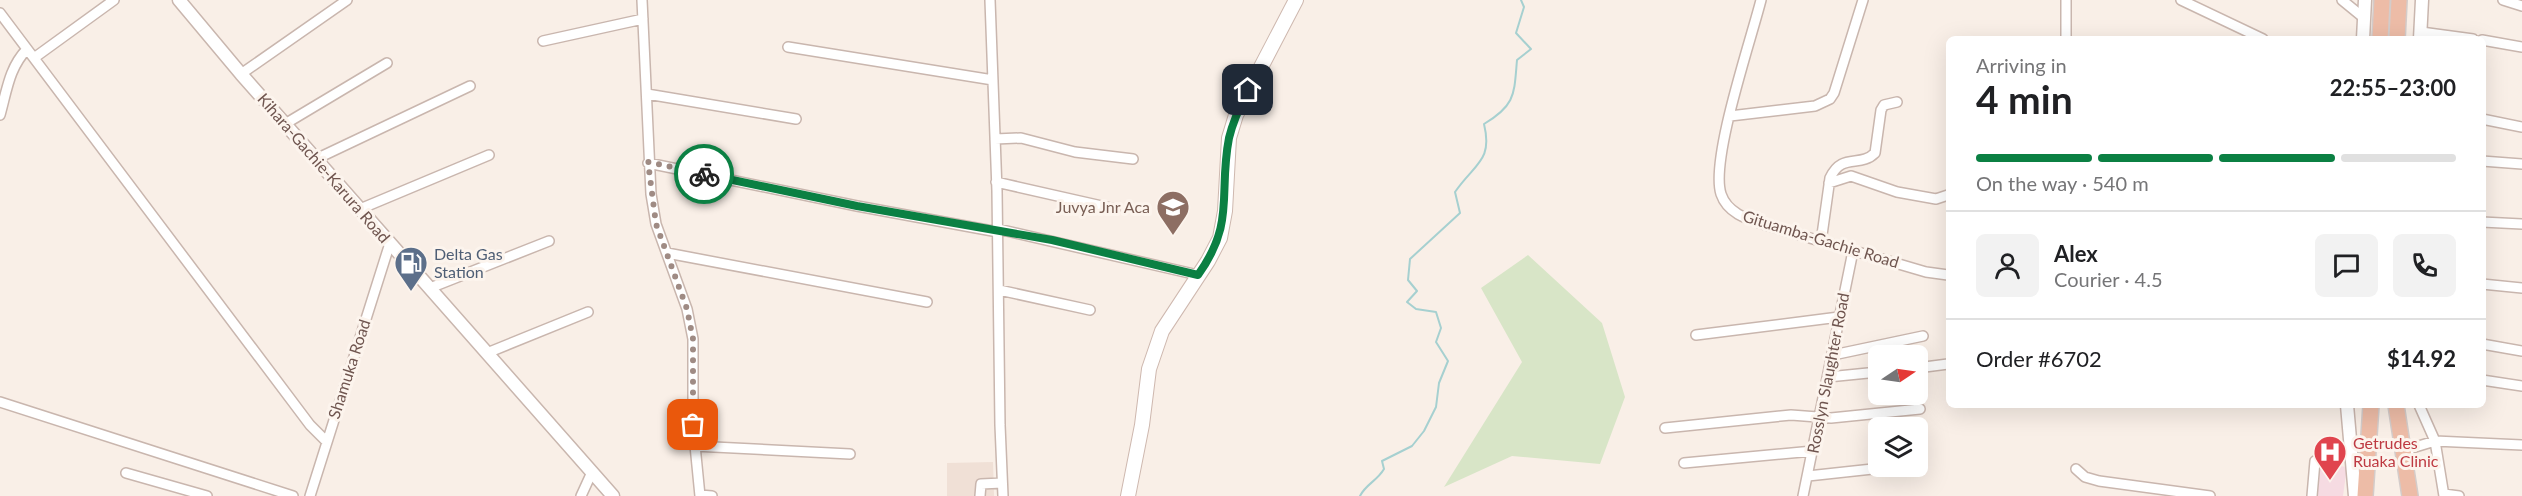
<!DOCTYPE html>
<meta charset="utf-8">
<style>
:root{--surface:#fff;--page:#f2f2f2;--text:#202124;--muted:#757577;--line:#e0e0e0;--accent:#0b8043}
body{margin:0;font-family:Lato,sans-serif;background:var(--page);color:var(--text);height:100vh;display:flex;flex-direction:column;font-size:22px;white-space:nowrap}
*{box-sizing:border-box;margin:0}
p{font-size:20px;color:var(--muted)}
.icon{flex:none;width:33px;height:33px;fill:none;stroke:currentColor;stroke-width:2;stroke-linecap:round;stroke-linejoin:round}
.map{position:relative;flex:1;overflow:hidden}
.panel{position:absolute;left:1946px;top:36px;width:540px;height:372px;display:flex;flex-direction:column;background:var(--surface);border-radius:9px;box-shadow:0 6px 24px #0002}
.panel>*{flex:none}
.needle{width:39px;rotate:77deg}
.controls{position:absolute;left:1868px;top:345px;display:grid;gap:12px}
.controls a{display:grid;place-items:center;width:60px;height:60px;border-radius:9px;background:var(--surface);box-shadow:0 6px 24px #0002;font-size:30px}
.pin{position:absolute;display:grid;place-items:center;width:51px;height:51px;color:#fff;margin:-26px;border-radius:12px;box-shadow:0 3px 9px #0006}
.courier{position:absolute;display:grid;place-items:center;width:60px;height:60px;margin:-30px;border:4px solid #0b8043;border-radius:50%;background:#fff;color:#222;box-shadow:0 2px 8px #0007}
.summary em{font-style:normal;font-weight:700}
.summary div{display:flex;flex-direction:column-reverse}
.summary{display:flex;align-items:center;justify-content:space-between;height:102px;padding:0 30px}
h1{font-size:39px;font-weight:700;line-height:45px}
.bar{display:grid;grid-template-columns:repeat(4,1fr);gap:9px 6px;align-content:center;height:72px;padding:0 30px}
.bar i{height:8px;border-radius:4px;background:var(--line)}
.bar .current{background:var(--accent)}
.bar p{grid-column:span 4}
.line{display:flex;align-items:center;gap:15px;padding:0 30px;border-top:2px solid var(--line)}
.line div{flex:1}
.round{display:grid;place-items:center;flex:none;width:63px;height:63px;border-radius:9px;background:var(--page)}
.map>svg:first-child{display:block}
.residential{fill:#f0e0d6}
.medical{fill:#f6dbe2}
.green{fill:#d8e5c7}
.lines{fill:none;stroke-linecap:round;stroke-linejoin:round}
.stream{stroke:#a6d0d0;stroke-width:2}
.minor-casing{stroke:#c9b6ae;stroke-width:12}
.tertiary-casing{stroke:#c9b6ae;stroke-width:15}
.secondary-casing{stroke:#ceb8af;stroke-width:16}
.trunk-casing{stroke:#d4ccca;stroke-width:18}
.minor{stroke:#fff;stroke-width:9}
.tertiary{stroke:#fff;stroke-width:12}
.secondary{stroke:#fff;stroke-width:14}
.trunk{stroke:#edbca7;stroke-width:15}
.done{stroke:#9f8b84;stroke-width:6;stroke-dasharray:0 10.8}
.route{stroke:#0b8043;stroke-width:8}
.labels{text-anchor:middle;stroke-width:6;stroke-linejoin:round;paint-order:stroke}
.street-label{font-size:16px;fill:#6f554f;stroke:#fcf4ed}
.education-label{font-size:16px;fill:#785e54;stroke:#fcf4ed;text-anchor:end}
.service-label{font-size:16px;fill:#4e5e75;stroke:#fcf4ed;text-anchor:start}
.health-label{font-size:16px;fill:#be3a42;stroke:#fcf4ed;text-anchor:start}
</style>
<div class="map">
<svg width="2522" height="496" viewBox="0 0 2522 496">
<rect width="100%" height="100%" fill="#f9efe7"/>
<!-- residential -->
<path class="residential" d="M993,462L994,496H947V463Z"/>
<!-- medical -->
<path class="medical" d="M2317,463L2347,467L2343,496H2314Z"/>
<!-- green -->
<path class="green" d="M1528,255L1602,323L1625,397L1600,464L1512,456L1444,487L1522,362L1481,288Z"/>
<g class="lines">
<!-- stream -->
<path class="stream" d="M1360,496C1366,484 1377,481 1384,469L1382,461L1412,446L1424,431L1436,407L1439,383L1448,361L1436,342L1441,328L1436,312L1416,309L1407,302L1417,291L1408,280L1410,259L1460,213L1455,192C1475,163 1493,161 1484,124C1516,105 1514,94 1517,60L1531,49L1516,33L1524,7L1521,0"/>
<defs>
<path id="minor" d="M642,0L651,194L656,224L687,309L693,339V425L700,496
M990,0L997,191L1000,425L1003,496
M1761,0C1751,40 1710,160 1721,194C1728,215 1751,220 1769,226L1926,272L1948,275
M2066,0V39
M2181,0L2263,39
M2342,0L2364,18
M2503,0L2522,6
M0,13L310,425L326,441
M2421,32L2473,39
M2482,40L2522,47
M543,41L643,19
M788,47L993,80
M34,58L114,0
M241,74L347,0
M647,94L796,119
M0,115C7,90 9,68 27,49
M1730,116L1815,106L1830,99L1834,93L1863,0
M2482,119L2522,127
M285,124L387,63
M995,139L1021,138L1075,152L1133,159
M316,159L470,86
M2482,161L2522,164
M648,163L857,206L998,232
M996,182L1115,209
M1829,183L1851,176L1897,192L1936,199L1948,195
M360,209L489,155
M2482,222L2522,224
M998,229L1198,275
M1821,242L1830,178C1842,152 1860,168 1875,153L1881,110L1884,105L1897,102
M667,253L927,302
M2482,284L2522,288
M430,288L549,241
M999,290L1090,310
M1696,335L1839,317
M2482,344L2522,351
M487,353L588,312
M1833,355L1923,336
M1917,368L1948,364
M1828,377L1878,372
M2482,380L2522,386
M0,402L293,496
M2419,405L2435,441L2444,496
M1665,428L1791,415L1831,418L1920,409
M694,446L850,454
M2403,455L2412,448L2435,441L2522,445
M1684,463L1813,451
M2076,469L2085,477L2099,481L2210,496
M126,473L207,496
M1808,476L1900,466
M2444,494L2459,496
M700,495L712,496
M310,496L390,243
M581,496L592,472
M980,496L981,484L1002,483
M1803,496L1853,251
M2312,496L2315,461"/>
<path id="tertiary" d="M179,0L241,74L613,496
M2363,39L2365,0
M2420,39L2422,0
M2347,405L2355,496"/>
<path id="secondary" d="M1128,496L1142,425L1149,369L1162,331L1208,261L1220,238L1225,211L1229,138L1236,115L1296,0"/>
<path id="trunk" d="M2380,39L2382,0
M2397,39L2399,0
M2396,405L2410,496
M2365,496L2371,405"/>
</defs>
<!-- minor casing -->
<use href="#minor" class="minor-casing"/>
<!-- tertiary casing -->
<use href="#tertiary" class="tertiary-casing"/>
<!-- secondary casing -->
<use href="#secondary" class="secondary-casing"/>
<!-- trunk casing -->
<use href="#trunk" class="trunk-casing"/>
<!-- minor -->
<use href="#minor" class="minor"/>
<!-- tertiary -->
<use href="#tertiary" class="tertiary"/>
<!-- secondary -->
<use href="#secondary" class="secondary"/>
<!-- trunk -->
<use href="#trunk" class="trunk"/>
</g>
<g class="lines">
<!-- done -->
<path class="done" d="M693,425V339L687,309L656,224L648,162L704,174"/>
<!-- route -->
<path class="route" d="M704,174L857,206L1052,240L1198,275C1236,222 1218,194 1229,138C1233,121 1240,106 1248,90"/>
</g>
<!-- icons -->
<defs>
<symbol id="school-pin" viewBox="-11 -11 22 30"><path d="M0 17L-7.5 6A9.5 9.5 0 1 1 7.5 6Z" fill="#8d6e63" stroke="#fcf4ed"/><path d="M0-5L7-2L0 1L-7-2ZM-4 1L0 2.5L4 1V4Q0 6-4 4Z" fill="#fff"/></symbol>
<symbol id="fuel-pin" viewBox="-11 -11 22 30"><path d="M0 17L-7.5 6A9.5 9.5 0 1 1 7.5 6Z" fill="#5c6f8a" stroke="#fcf4ed"/><path d="M-5.5-6h7V0h2V4h1.3V-2.5L3-4.5l.8-.8L6-3V5H2.5V1h-1V6h-7ZM-4.2-4.7v3.2H.2V-4.7Z" fill="#fff"/></symbol>
<symbol id="hospital-pin" viewBox="-11 -11 22 30"><path d="M0 17L-7.5 6A9.5 9.5 0 1 1 7.5 6Z" fill="#e0444e" stroke="#fcf4ed"/><path d="M-5-5h3v3.5h4V-5h3V5h-3V1.5h-4V5h-3Z" fill="#fff"/></symbol>
</defs>
<g fill-rule="evenodd">
<use href="#school-pin" x="1154" y="188" width="38" height="52"/>
<use href="#fuel-pin" x="392" y="244" width="38" height="52"/>
<use href="#hospital-pin" x="2311" y="433" width="38" height="52"/>
</g>
<g class="labels">
<!-- street labels -->
<g class="street-label">
<text transform="translate(324 168) rotate(49)" y="6">Kihara-Gachie-Karura Road</text>
<text transform="translate(1821 239) rotate(17)" y="6">Gituamba-Gachie Road</text>
<text transform="translate(349 369) rotate(-72)" y="6">Shamuka Road</text>
<text transform="translate(1828 373) rotate(-79)" y="6">Rosslyn Slaughter Road</text>
</g>
<!-- education labels -->
<g class="education-label">
<text x="1150" y="213">Juvya Jnr Aca</text>
</g>
<!-- service labels -->
<g class="service-label">
<text x="434" y="260">Delta Gas<tspan x="434" dy="18">Station</tspan></text>
</g>
<!-- health labels -->
<g class="health-label">
<text x="2353" y="449">Getrudes<tspan x="2353" dy="18">Ruaka Clinic</tspan></text>
</g>
</g>
</svg>
<div class="controls">
<a><svg class="needle" viewBox="-14 -14 28 28"><path d="M0-13l5 13h-10z" fill="#e53935"/><path d="M0 13l5-13h-10z" fill="#757577"/></svg></a>
<a><svg class="icon" aria-label="layers" viewBox="0 0 24 24"><path d="M12 4l9 5-9 5-9-5zM3 14l9 5 9-5"/></svg></a>
</div>
<div class="pin" style="left:693px;top:425px;background:#ea580c"><svg class="icon" aria-label="bag" viewBox="0 0 24 24"><path d="M5 8h14l-1 12H6zM9 8a3 3 0 0 1 6 0"/></svg></div>
<div class="pin" style="left:1248px;top:90px;background:#1f2937"><svg class="icon" aria-label="home" viewBox="0 0 24 24"><path d="M3 11l9-7 9 7M6 9v11h12V9"/></svg></div>
<div class="courier" style="left:704px;top:174px"><svg class="icon" aria-label="bike" viewBox="0 0 24 24"><circle cx="6" cy="16" r="4"/><circle cx="18" cy="16" r="4"/><path d="M6 16l4-8h5l3 8M10 8l3 8H6M13 5h3"/></svg></div>
<section class="panel">
<div class="summary"><div><h1>4 min</h1><p>Arriving in</p></div><em>22:55–23:00</em></div>
<div class="bar"><i class="current"></i><i class="current"></i><i class="current"></i><i></i><p>On the way · 540 m</p></div>
<div class="line" style="height:108px"><a class="round"><svg class="icon" aria-label="person" viewBox="0 0 24 24"><circle cx="12" cy="8" r="4"/><path d="M4 21q1-7 8-7t8 7"/></svg></a><div><b>Alex</b><p>Courier · 4.5</p></div><a class="round"><svg class="icon" aria-label="chat" viewBox="0 0 24 24"><path d="M4 5h16v11H9l-5 4z"/></svg></a><a class="round"><svg class="icon" aria-label="phone" viewBox="0 0 24 24"><path d="M5 4h4l2 5-3 2q2 4 5 5l2-3 5 2v4C11 20 4 13 5 4z"/></svg></a></div>
<div class="line" style="height:78px"><div>Order #6702</div><b>$14.92</b></div>
</section>
</div>
